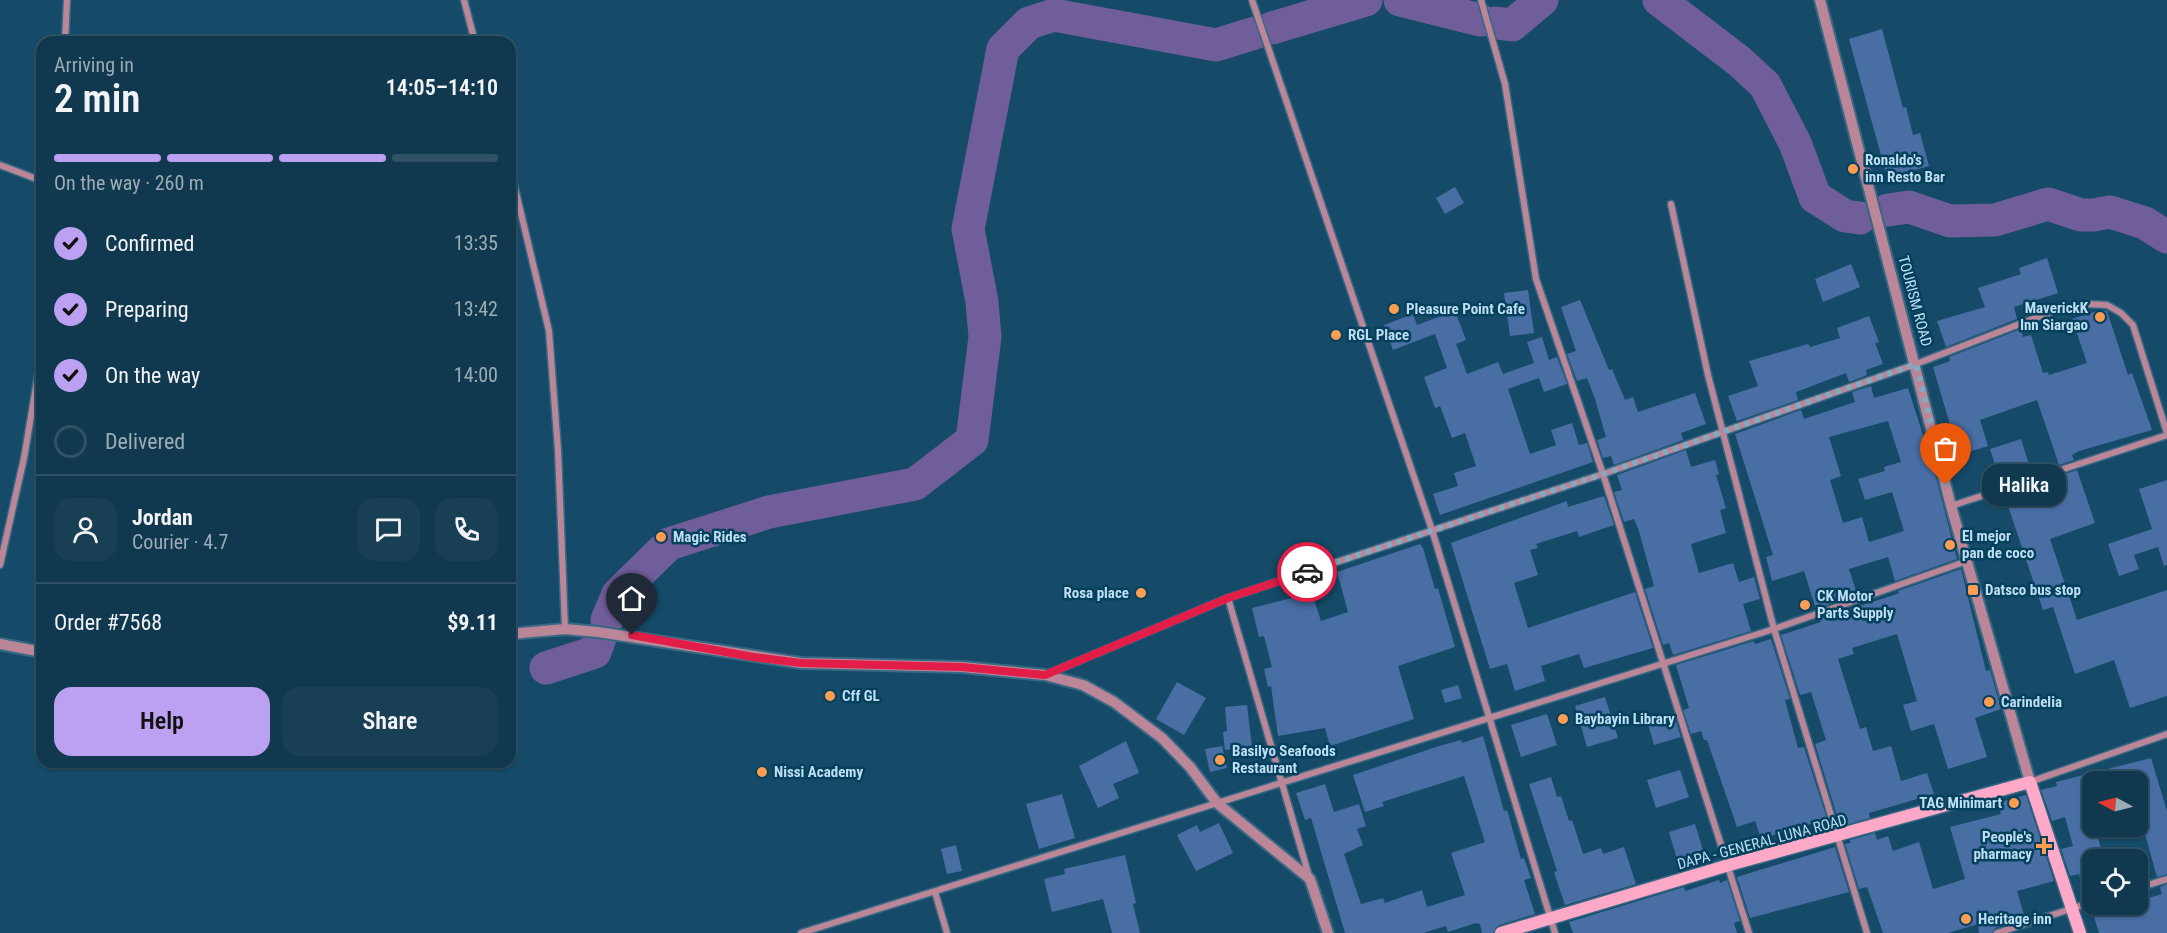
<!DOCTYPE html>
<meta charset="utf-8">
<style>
:root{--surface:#10384e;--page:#193f55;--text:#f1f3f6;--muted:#9cacb6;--line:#305266;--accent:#bca0f2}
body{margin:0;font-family:"Roboto Condensed",sans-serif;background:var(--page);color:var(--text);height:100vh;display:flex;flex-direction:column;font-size:22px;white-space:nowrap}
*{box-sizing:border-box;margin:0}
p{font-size:20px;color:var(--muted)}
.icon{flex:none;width:33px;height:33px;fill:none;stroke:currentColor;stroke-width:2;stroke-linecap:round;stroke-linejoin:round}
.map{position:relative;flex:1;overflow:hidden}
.side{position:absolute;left:36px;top:36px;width:480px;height:732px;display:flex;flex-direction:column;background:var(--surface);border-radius:18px;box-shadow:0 2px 4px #0004,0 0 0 2px var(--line)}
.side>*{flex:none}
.needle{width:39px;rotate:277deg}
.fabs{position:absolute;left:2082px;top:771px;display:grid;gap:12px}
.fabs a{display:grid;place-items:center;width:66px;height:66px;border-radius:12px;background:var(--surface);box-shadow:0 2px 4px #0004,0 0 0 2px var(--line);font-size:30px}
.pin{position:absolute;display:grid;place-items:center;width:51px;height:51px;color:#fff;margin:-62px -26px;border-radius:50% 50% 50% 0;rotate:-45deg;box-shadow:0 0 6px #0007}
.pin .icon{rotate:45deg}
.courier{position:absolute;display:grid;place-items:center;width:60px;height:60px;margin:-30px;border:4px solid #e11d48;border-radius:50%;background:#fff;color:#222;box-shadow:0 2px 8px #0007}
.bubble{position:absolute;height:42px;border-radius:18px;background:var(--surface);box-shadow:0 2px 4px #0004,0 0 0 2px var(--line);font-size:20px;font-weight:600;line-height:42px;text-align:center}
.head em{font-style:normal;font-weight:600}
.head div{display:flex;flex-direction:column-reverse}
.head{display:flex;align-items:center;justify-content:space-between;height:102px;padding:0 18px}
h1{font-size:39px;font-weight:600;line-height:45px}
.bar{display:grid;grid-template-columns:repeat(4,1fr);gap:9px 6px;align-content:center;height:72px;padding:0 18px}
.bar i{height:8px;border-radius:4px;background:var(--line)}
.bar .active{background:var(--accent)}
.bar p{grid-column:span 4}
.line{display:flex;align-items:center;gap:15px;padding:0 18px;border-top:2px solid var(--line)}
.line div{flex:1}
.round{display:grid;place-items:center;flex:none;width:63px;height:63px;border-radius:18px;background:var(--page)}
ol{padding:0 18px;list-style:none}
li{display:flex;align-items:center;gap:18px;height:66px}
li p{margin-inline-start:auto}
li .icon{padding:6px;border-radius:50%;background:var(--accent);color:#111;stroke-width:4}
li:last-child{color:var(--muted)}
li i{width:33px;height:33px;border:3px solid var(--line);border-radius:50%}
.primary-button{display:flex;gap:12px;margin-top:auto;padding:12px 18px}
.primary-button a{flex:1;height:69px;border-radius:18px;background:var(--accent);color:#111;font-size:24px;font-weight:600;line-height:69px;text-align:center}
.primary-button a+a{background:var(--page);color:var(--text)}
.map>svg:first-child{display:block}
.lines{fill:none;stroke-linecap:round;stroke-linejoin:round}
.river{stroke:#705e9b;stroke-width:33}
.building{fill:#486ea4;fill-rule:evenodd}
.minor-casing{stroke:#376884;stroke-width:9}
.tertiary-casing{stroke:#376884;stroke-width:14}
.secondary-casing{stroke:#376884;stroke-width:15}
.minor{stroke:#bc8699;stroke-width:6}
.tertiary{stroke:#bc8699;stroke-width:10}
.secondary{stroke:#fea9c7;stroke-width:12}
.done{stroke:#82abc3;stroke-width:6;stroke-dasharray:0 10.8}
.route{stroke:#e11d48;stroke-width:8}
.poi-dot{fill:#fc9d53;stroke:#05405c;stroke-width:2}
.labels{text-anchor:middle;stroke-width:5;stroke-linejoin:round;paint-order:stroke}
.poi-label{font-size:15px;font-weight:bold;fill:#bddef4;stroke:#05405c;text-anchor:start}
.street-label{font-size:15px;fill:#bddef4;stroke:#05405c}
</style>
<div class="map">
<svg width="2167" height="933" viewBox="0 0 2167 933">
<rect width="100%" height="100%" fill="#154b68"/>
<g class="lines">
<!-- river -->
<path class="river" d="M1400,0L1480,20
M1659,0L1739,61L1765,85L1795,143L1815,197L1845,216L1860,218
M1496,23L1512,25L1542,0
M1272,28L1366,0
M1888,210L1909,207L1950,221L1995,220L2048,204L2081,215H2093L2110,212L2145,223L2167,237
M607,620L618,594L669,544L769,512L915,484L972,440L985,337L982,302L968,229L1003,49L1029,23L1054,15L1216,45L1255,33
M546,668L595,652L600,638"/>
</g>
<!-- building -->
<path class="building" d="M1882,29L1903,108L1906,107L1913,135L1920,133L1929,166L1887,177L1849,39Z
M1455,187L1464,203L1445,214L1436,198Z
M2047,258L2058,293L2014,307L2017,319L1946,347L1937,321L1985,307L1978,288L2021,274L2019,268Z
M1851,264L1860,287L1823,302L1815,279Z
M1528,290L1534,333L1510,336L1504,293Z
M1580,300L1609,370L1612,369L1625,400L1633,397L1638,412L1695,393L1706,424L1681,433L1683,440L1614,465L1611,456L1603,458L1597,440L1606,437L1595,399L1587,378L1577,381L1567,354L1576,351L1561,307Z
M2100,310L2107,311L2128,375L2132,373L2152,430L2079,451L2072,455L2074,460L2059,465L2037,400L1980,420L1988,446L1959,455L1933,367L1950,361L1949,357L2021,329L2023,337L2031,335L2043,373L2048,372L2049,375L2087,363L2072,319Z
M1455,311L1466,340L1456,344L1467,374L1498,362L1503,374L1534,363L1527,342L1542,337L1549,360L1557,357L1567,384L1544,392L1539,378L1508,389L1530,454L1556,445L1551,430L1572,423L1579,445L1587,443L1593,462L1440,515L1433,494L1458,486L1454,473L1476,466L1465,433L1452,438L1440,406L1435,408L1424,377L1447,368L1435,334L1393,350L1384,325L1413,314L1417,325Z
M1869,316L1879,342L1875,343L1883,364L1866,370L1867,375L1849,382L1846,373L1796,392L1798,400L1737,421L1728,396L1758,386L1749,361L1808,344L1810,347L1840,338L1837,328Z
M1871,386L1874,398L1908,388L1933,466L1957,559L1895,581L1888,557L1849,569L1857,594L1816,609L1804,571L1772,581L1766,557L1773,555L1735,434L1801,410L1804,419L1855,402L1852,392ZM1888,421L1901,462L1884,467L1885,471L1858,479L1865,500L1892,492L1904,531L1869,542L1862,517L1843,523L1830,480L1841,476L1829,437Z
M2021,439L2032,474L2001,484L1990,449Z
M1686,450L1691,467L1715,460L1719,474L1716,475L1726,508L1720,510L1726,533L1691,544L1699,573L1733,563L1739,582L1754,577L1760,599L1743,604L1751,631L1673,655L1669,643L1663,645L1645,589L1654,586L1639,531L1634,519L1624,522L1614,492L1622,490L1617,475Z
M2077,470L2095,523L2050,539L2077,620L2167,590V696L2130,708L2114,660L2075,674L2053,607L2043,610L2004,494L2035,484L2037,491L2064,482L2062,475Z
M2167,480V565L2164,566L2158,547L2134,555L2139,569L2119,576L2108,544L2152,529L2139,489Z
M1604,496L1614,525L1579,537L1577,531L1536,544L1538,548L1530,550L1538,575L1514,583L1528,628L1635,592L1653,648L1584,668L1579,654L1541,666L1545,681L1515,691L1507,664L1490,669L1451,543L1567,501L1568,507Z
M1420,544L1423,548L1435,589L1438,588L1455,647L1398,666L1414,719L1330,746L1325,728L1278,736L1271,686L1268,687L1264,669L1272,667L1264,636L1259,637L1252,608L1312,593L1321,621L1348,612L1337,572Z
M1961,569L1986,671L1990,670L2001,709L1975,718L1987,757L1948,769L1934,724L1911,731L1903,705L1917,701L1897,634L1852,648L1854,654L1838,659L1860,729L1866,727L1873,751L1891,746L1901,781L1927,773L1934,794L1869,813L1870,818L1845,825L1842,815L1837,816L1815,744L1826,740L1811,692L1800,695L1781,635L1821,622L1819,619L1894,595L1899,593L1898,591Z
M1771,639L1790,699L1785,700L1798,748L1804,747L1827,819L1761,839L1755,821L1737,827L1707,740H1704L1701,731L1691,734L1683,710L1689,708L1676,665L1754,641L1755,644Z
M1177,682L1206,698L1184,735L1156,719Z
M1458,685L1462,698L1445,703L1441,690Z
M1605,697L1618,738L1587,747L1575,706Z
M1247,705L1252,747L1225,750L1223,732L1227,731L1225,707Z
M1673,713L1681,737L1654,745L1647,721Z
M1547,714L1557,745L1521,757L1511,725Z
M1483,736L1504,811L1507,810L1521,859L1524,858L1531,878L1524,880L1535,914L1499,925L1493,933H1482L1480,924L1476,923L1448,932L1446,926L1423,933H1345L1311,818L1305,820L1296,793L1325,784L1334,812L1359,804L1366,826L1357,829L1363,845L1344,854L1361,904L1383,898L1385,903L1422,890L1427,907L1465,895L1451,853L1485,842L1464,776L1382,802L1384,806L1365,812L1353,775L1439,746L1461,740L1462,743Z
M1126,741L1139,773L1113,784L1119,798L1098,808L1079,766Z
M1222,746L1227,768L1210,772L1205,749Z
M2151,758L2167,811V874L2157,877L2145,834L2142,825L2138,826V782H2092V826H2095L2104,860H2092V897L2086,899L2079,874L2070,876L2061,849L2073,846L2065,817L2052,821L2041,790L2057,786L2056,782Z
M1680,770L1689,797L1656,808L1647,780Z
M1551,777L1557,797L1561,796L1569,821L1572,820L1583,854L1601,848L1603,854L1624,847L1636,884L1565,905L1554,872L1557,871L1529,784Z
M1062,794L1075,838L1039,849L1026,804Z
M2026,795L2054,881L2017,891L2025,918L1995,928L1992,933H1979L1978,924L1948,933H1883L1867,887L1859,889L1845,844L1850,843V840L1875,833L1877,840L1888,836L1893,851L1919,842L1933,889L1965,879L1950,827L2001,814L1997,803Z
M1219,823L1233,853L1196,871L1177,835L1197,825L1200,832Z
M1695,824L1703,850L1677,859L1669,832Z
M956,845L962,871L947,874L941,849Z
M1835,847L1849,892L1750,918L1737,877Z
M1125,855L1136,903L1133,904L1140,933H1112L1103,899L1052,912L1044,879L1065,874L1064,869Z
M1719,880L1720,883L1727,880L1740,921L1734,923L1737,933H1573L1569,922L1684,887L1685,891Z
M2167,884V933H2099L2093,913L2122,904H2138V901L2162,894L2160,887Z"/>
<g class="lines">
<defs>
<path id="minor" d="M464,0L475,42
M1252,0L1432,530L1555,933
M65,42L67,0
M0,165L42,181
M510,167L549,331L558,450L565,629
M1671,204L1708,375L1774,629L1867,933
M1951,506L2167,435
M0,565L24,458L42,351
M1228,598L1309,876
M1045,675L1228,598L1603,474L1536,279L1505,84L1481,0
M2030,782L2167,734
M2138,888L2167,879
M935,892L947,933
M801,933L1774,629L1967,561
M1749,933L1603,474L1916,364L2056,310L2087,304L2107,305L2121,313L2133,325L2167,433
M1997,933L2092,902"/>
<path id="tertiary" d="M1820,0L1951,506L2030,782
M510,634L565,629L598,632L801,663L962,667L1045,675L1083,685L1114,702L1162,738L1190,767L1217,803L1310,879L1328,933
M0,644L42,652"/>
<path id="secondary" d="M1501,933L1729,865L2030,782L2080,933"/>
</defs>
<!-- minor casing -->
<use href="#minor" class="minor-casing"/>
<!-- tertiary casing -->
<use href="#tertiary" class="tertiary-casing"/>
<!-- secondary casing -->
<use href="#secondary" class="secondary-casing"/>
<!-- minor -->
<use href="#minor" class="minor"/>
<!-- tertiary -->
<use href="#tertiary" class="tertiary"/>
<!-- secondary -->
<use href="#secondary" class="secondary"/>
</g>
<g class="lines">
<!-- done -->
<path class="done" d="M1307,572L1603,474L1916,364L1946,485"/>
<!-- route -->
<path class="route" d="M632,635L753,657L801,663L962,667L1045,675L1228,598L1307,572"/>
</g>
<!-- markers -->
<g class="poi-dot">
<circle cx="1853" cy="169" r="6"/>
<circle cx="1394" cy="309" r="6"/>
<circle cx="2100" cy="317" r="6"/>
<circle cx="1336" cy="335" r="6"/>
<circle cx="661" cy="537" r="6"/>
<circle cx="1950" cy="545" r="6"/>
<rect x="1967" y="584" width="12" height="12" rx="3"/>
<circle cx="1141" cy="593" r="6"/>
<circle cx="1805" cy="605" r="6"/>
<circle cx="830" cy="696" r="6"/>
<circle cx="1989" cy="702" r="6"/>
<circle cx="1563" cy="719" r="6"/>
<circle cx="1220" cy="760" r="6"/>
<circle cx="762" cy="772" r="6"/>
<circle cx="2014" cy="803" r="6"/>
<path d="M2041 837h6v6h6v6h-6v6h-6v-6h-6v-6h6z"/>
<circle cx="1966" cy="919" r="6"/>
</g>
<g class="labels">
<!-- poi labels -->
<g class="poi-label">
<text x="1865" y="165">Ronaldo's<tspan x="1865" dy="17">inn Resto Bar</tspan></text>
<text x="2088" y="313" text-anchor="end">MaverickK<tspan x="2088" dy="17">Inn Siargao</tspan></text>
<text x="1406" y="314">Pleasure Point Cafe</text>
<text x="1348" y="340">RGL Place</text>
<text x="1962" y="541">El mejor<tspan x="1962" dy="17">pan de coco</tspan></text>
<text x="673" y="542">Magic Rides</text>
<text x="1985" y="595">Datsco bus stop</text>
<text x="1129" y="598" text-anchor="end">Rosa place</text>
<text x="1817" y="601">CK Motor<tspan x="1817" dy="17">Parts Supply</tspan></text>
<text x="842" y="701">Cff GL</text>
<text x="2001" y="707">Carindelia</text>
<text x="1575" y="724">Baybayin Library</text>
<text x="1232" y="756">Basilyo Seafoods<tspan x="1232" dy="17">Restaurant</tspan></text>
<text x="774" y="777">Nissi Academy</text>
<text x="2002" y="808" text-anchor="end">TAG Minimart</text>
<text x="2032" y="842" text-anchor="end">People's<tspan x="2032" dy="17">pharmacy</tspan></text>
<text x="1978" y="924">Heritage inn</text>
</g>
<!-- street labels -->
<g class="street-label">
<text transform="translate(1915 301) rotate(75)" y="5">TOURISM ROAD</text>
<text transform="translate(1762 842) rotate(-15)" y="5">DAPA - GENERAL LUNA ROAD</text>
</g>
</g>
</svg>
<div class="fabs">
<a><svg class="needle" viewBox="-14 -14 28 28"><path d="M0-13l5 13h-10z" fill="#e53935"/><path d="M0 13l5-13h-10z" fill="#9cacb6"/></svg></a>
<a><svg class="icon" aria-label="locate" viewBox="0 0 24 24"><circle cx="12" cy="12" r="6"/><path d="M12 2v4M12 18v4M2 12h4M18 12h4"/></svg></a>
</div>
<div class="pin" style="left:1946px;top:485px;background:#ea580c"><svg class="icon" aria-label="bag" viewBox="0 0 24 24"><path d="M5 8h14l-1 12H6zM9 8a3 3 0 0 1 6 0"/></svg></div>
<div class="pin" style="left:632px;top:635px;background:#1f2937"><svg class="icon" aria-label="home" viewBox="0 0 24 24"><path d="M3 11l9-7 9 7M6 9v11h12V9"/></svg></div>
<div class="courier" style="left:1307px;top:572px"><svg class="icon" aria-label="car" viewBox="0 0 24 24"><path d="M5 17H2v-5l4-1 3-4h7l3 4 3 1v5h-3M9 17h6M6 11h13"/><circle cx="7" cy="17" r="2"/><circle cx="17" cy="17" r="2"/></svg></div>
<div class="bubble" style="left:1982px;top:464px;width:84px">Halika</div>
<section class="side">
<div class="head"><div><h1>2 min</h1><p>Arriving in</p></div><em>14:05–14:10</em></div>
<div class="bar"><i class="active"></i><i class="active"></i><i class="active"></i><i></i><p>On the way · 260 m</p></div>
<ol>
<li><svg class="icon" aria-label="check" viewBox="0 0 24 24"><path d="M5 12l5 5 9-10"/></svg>Confirmed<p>13:35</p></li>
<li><svg class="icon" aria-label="check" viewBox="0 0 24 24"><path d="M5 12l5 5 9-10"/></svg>Preparing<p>13:42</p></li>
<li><svg class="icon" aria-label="check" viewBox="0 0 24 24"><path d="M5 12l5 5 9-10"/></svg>On the way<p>14:00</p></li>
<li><i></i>Delivered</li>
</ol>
<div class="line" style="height:108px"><a class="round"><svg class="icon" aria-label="person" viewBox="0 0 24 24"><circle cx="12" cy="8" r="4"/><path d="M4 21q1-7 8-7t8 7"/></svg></a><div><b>Jordan</b><p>Courier · 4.7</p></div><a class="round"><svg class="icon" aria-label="chat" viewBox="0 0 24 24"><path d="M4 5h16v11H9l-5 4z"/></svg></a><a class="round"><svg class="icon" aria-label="phone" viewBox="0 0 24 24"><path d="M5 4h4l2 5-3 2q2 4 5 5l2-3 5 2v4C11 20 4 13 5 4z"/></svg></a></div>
<div class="line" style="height:78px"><div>Order #7568</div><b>$9.11</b></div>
<div class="primary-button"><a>Help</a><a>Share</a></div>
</section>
</div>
